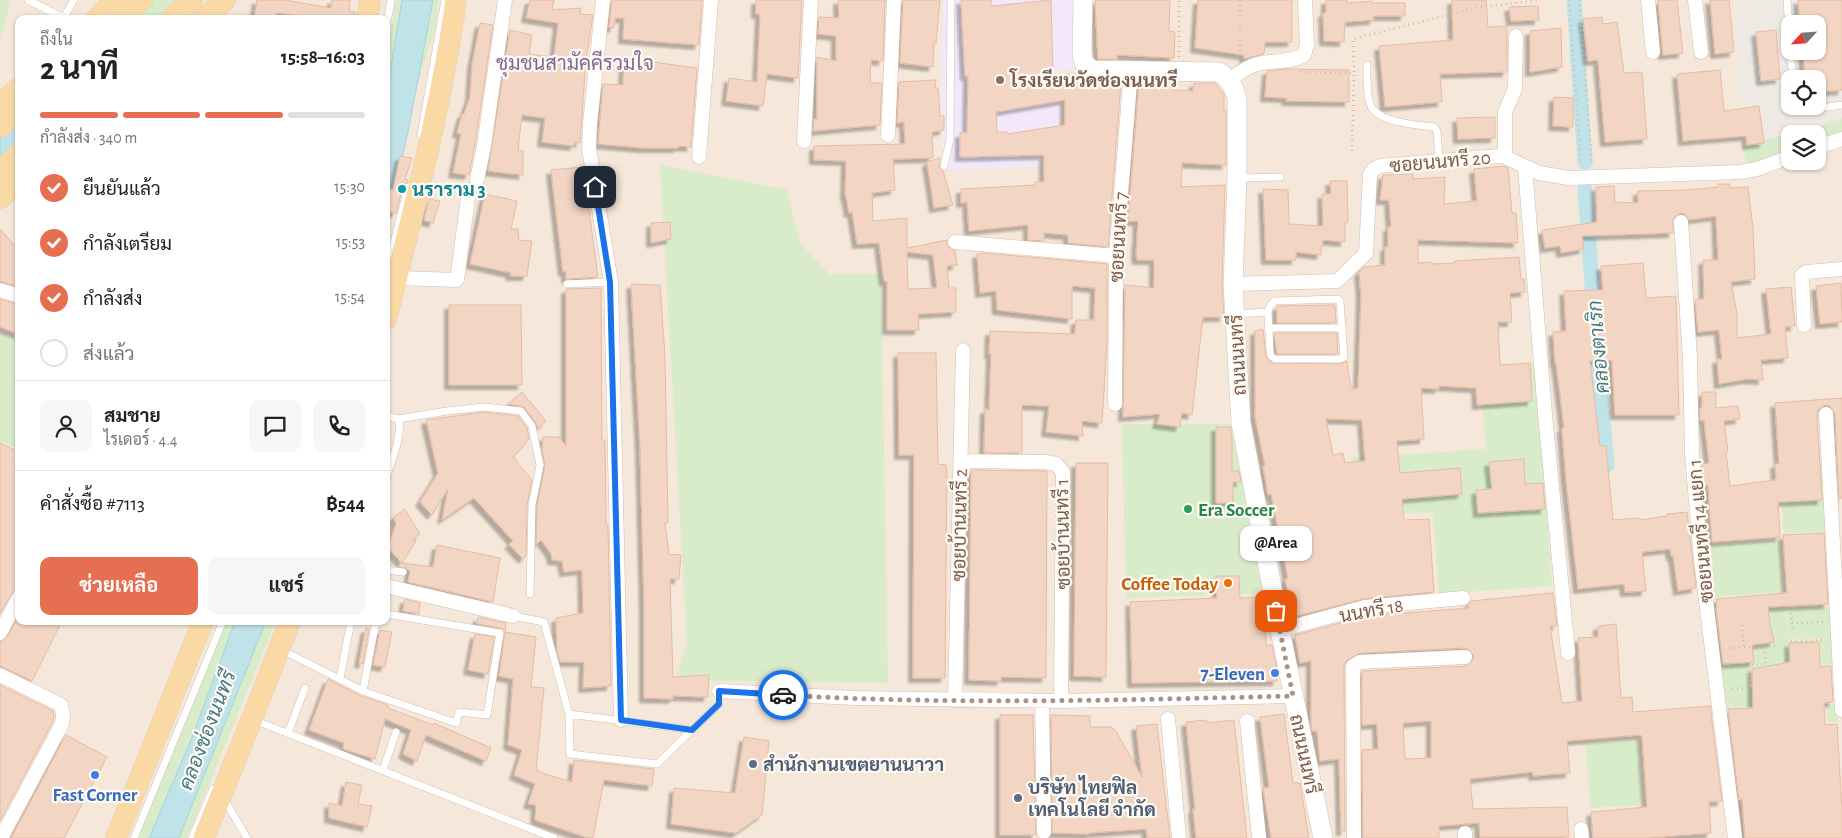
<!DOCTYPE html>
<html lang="th">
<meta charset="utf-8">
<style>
:root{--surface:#fff;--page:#f6f6f6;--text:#222;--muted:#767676;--line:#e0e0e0;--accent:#e76f51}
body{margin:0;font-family:"Alegreya Sans",Sarabun,sans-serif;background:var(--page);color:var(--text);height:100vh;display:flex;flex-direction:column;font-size:19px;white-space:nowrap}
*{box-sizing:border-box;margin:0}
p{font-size:16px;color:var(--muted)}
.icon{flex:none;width:28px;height:28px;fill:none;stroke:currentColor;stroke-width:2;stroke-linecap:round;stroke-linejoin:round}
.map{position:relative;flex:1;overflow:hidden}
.panel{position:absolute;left:15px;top:15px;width:375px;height:610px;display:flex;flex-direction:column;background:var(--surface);border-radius:10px;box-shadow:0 1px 4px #0004}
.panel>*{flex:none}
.needle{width:32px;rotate:244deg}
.tools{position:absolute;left:1781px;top:15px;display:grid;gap:10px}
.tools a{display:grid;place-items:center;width:45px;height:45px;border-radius:10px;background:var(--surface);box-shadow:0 1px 4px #0004;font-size:25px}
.pin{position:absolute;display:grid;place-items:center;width:42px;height:42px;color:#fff;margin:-21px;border-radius:10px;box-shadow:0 2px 8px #0006}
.courier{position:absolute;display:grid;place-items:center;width:50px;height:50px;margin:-25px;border:4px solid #1a73e8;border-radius:50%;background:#fff;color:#222;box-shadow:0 1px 6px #0007}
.bubble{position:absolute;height:35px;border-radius:10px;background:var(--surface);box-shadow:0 1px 4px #0004;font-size:16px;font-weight:700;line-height:35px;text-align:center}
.headline em{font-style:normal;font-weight:700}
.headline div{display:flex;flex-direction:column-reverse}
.headline{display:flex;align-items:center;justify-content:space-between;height:85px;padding:0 25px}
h1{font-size:32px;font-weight:700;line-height:38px}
.bar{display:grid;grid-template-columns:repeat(4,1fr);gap:8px 5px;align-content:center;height:60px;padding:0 25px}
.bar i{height:6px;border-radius:4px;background:var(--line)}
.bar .on{background:var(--accent)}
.bar p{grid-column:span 4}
.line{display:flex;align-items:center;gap:12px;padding:0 25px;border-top:1px solid var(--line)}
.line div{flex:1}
.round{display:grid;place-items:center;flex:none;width:52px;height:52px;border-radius:10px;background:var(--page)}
ol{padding:0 25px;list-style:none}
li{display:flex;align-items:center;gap:15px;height:55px}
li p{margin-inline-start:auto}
li .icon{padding:5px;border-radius:50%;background:var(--accent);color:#fff;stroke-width:4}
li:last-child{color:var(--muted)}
li i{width:28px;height:28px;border:2px solid var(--line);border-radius:50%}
.action{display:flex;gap:10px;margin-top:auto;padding:10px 25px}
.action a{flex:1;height:58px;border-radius:10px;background:var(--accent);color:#fff;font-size:20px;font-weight:700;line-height:58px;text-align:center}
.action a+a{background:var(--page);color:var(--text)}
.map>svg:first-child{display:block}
.residential{fill:#f5e8da;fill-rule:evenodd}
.industrial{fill:#efe9e4;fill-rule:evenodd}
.education{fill:#f3e8fa}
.green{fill:#d8ecc9}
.water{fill:#bfe3e8;stroke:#a5d3da}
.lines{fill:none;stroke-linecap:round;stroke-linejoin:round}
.canal{stroke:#bfe3e8;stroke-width:15}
.building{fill:#f3d5c3;stroke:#e6bba3;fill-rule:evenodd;filter:url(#shadow)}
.lane-casing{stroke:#d1beb0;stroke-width:8}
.street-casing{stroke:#d1beb0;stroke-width:15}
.secondary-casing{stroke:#d6c0b0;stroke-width:20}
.primary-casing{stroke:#dad1cd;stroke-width:22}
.path{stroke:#d9b8a5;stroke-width:2.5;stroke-dasharray:1 4;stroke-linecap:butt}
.lane{stroke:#fff;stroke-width:7}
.street{stroke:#fff;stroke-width:14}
.secondary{stroke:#fff;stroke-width:19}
.primary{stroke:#fbd9a5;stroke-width:21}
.done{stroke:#a89285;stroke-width:5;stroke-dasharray:0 9}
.route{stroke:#1a73e8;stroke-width:6}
.education-dot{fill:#8d6e63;stroke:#fffaf3;stroke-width:2}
.culture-dot{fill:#0f9aa8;stroke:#fffaf3;stroke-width:2}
.leisure-dot{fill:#2e9e5b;stroke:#fffaf3;stroke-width:2}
.food-dot{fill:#e8710a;stroke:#fffaf3;stroke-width:2}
.shop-dot{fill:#3f7fe0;stroke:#fffaf3;stroke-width:2}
.service-dot{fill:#5c6f8a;stroke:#fffaf3;stroke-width:2}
.labels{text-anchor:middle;stroke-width:4.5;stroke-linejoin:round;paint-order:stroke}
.education-label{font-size:19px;font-weight:bold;fill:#785e54;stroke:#fffaf3;text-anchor:start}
.street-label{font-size:19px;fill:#7a5c4d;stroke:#fffaf3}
.culture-label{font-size:19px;font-weight:bold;fill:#0d838f;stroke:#fffaf3;text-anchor:start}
.leisure-label{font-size:19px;font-weight:bold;fill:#27864d;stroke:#fffaf3;text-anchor:start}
.food-label{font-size:19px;font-weight:bold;fill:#c56008;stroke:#fffaf3;text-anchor:end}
.shop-label{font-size:19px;font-weight:bold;fill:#366cbe;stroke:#fffaf3;text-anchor:end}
.service-label{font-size:19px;font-weight:bold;fill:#4e5e75;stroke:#fffaf3;text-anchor:start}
.neighbourhood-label{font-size:20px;fill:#846695;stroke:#fffaf3}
.water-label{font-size:20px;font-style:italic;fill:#437c86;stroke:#fffaf3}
</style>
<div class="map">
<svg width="1842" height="838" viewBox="0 0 1842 838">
<defs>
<filter id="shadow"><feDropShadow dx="-4.5" dy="4.5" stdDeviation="1" flood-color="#0004"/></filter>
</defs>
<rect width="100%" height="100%" fill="#fdf6ec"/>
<!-- residential -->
<path class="residential" d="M0,0H1842V838H0ZM19,19H386V621H19ZM1790,24H1818V51H1790ZM1790,79H1818V106H1790ZM1790,134H1818V161H1790Z"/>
<!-- industrial -->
<path class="industrial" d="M1735,0H1842V119L1742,147ZM1790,24H1818V51H1790ZM1790,79H1818V106H1790Z"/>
<!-- education -->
<path class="education" d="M943,0H1075L1076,69H1059L1061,166L943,170L941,92Z"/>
<!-- green -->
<path class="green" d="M0,0H11L0,42Z
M138,0H190L169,19H117Z
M396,0H439L435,28L417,87L391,67L389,40Z
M1842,119V133L1818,141V134H1790V150L1747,164L1742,147Z
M660,165L787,190L800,243L829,274H881L888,683L675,680L687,644Z
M0,334L19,340V450L0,441Z
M1537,364L1552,586L1439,594L1433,512L1356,517L1351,458L1486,449L1480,368Z
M1122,424H1234L1268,593L1126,598Z
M1824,463L1828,531L1784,534L1779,465Z
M1779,541L1782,593L1715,597L1711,545Z
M1785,597L1788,641L1836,639L1837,665L1789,667L1791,705L1723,708L1716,601Z
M1834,606L1835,638L1788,639L1787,608Z
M226,621H235L193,735L149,838H137Z
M266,621H276L187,838H179Z
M1826,704H1837L1838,722H1828Z
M1638,741L1642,805L1590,808L1586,744Z"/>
<!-- water -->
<path class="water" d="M402,0H433L409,127L386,229V97Z
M19,122V143L0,159V139Z
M235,621H266L179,838H149L193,735Z"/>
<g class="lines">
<!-- canal -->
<path class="canal" d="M1574,0L1585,162
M1585,190L1594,311
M1596,341L1607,465"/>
</g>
<!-- building -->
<path class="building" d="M257,0H285L331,8L332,0H350L349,11L355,12V19H297L298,16L277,13L275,19H254Z
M530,0H554L552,10L581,8L580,14L593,15L586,60L580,143L575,142L574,146L542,142L545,118L522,115L518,150L523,151V175L488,171L510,30L532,35L529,54L554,57L558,23L526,18Z
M612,0H702L699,45L623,39L624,18H615L614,28L609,27Z
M756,0H802L798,78L767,74L763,106L726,101L729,78L757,82L760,14H756Z
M838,0H885L883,61L871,60L870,83H882L880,125L813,131L814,119H817V57L836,61V36L818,34L819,17L839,18Z
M903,0H940L936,43H934L933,67L900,63Z
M961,0H991V6L1051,0L1053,75L1079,74L1085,79L1092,81L1121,82L1108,247L1068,243V235L1044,233V241L1028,240V225L969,231L967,202L961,203V189L1035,185V182H1044V155L960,157V133H967L968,76H965ZM1065,100V125L1007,134V132H997L996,112Z
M1095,0H1170L1169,31L1175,32L1174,58L1117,55V59H1098Z
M1198,0H1292V42H1265L1264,54L1247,58L1244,59V55L1195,48Z
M1326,0H1347V3L1372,1V3H1405V16H1373L1374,20L1345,22L1344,42L1324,41L1323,13H1326Z
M1452,0H1486L1488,27L1507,26V72L1440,74L1442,102L1385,107L1379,46L1453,40Z
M1658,0H1677L1683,53L1663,55Z
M1710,0H1729L1734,52L1715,54Z
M1798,0H1842V90L1818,92V79H1805L1803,51H1818V24H1800Z
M1538,6L1539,20L1511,21L1509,7Z
M1602,17L1603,24L1617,22L1624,73L1642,72L1647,139L1605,142L1598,60L1588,61L1583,19Z
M480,23L493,25L475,144L469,175L453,173L461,134L457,133L462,114H464L470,97L472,65Z
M1561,28L1562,67L1530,72V31Z
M1776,30L1780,79L1761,81L1756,32Z
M624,58L697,68L691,147L678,146V148H644L598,144L603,84L623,85Z
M1285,69L1349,70V102L1286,101L1287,98L1265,97L1267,71Z
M1720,70L1724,111L1759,106L1764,143L1747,145L1746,136L1683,141L1677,74Z
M936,80L935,88H938L940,116H944V130L932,132L933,158L893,159L895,190L872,193L873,221L907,218V248L947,240V246L955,251L957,265L947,266L949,288H956V312L918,314L919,330H887V281H884L879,243L857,244L852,212L849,213L846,196H845L846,161L814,160V146L905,144L904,122L897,123L899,82ZM907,252L933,255L937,288L908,289Z
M1139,82L1174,83V90L1193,91L1194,83H1215L1224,94V110H1226V165L1182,163L1181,187L1225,185L1222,284L1224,317H1203L1192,415L1182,413L1180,427L1157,424L1160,414L1123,417L1125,285L1154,288V260H1137V257H1136L1138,221H1128Z
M1554,97L1573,98V127L1553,126Z
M1495,117V138L1458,139L1457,118Z
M400,156L412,158L405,179L408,180V182L403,186L396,213L386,211V188L393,190Z
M940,158L939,167L943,171L953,205L934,208L927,162Z
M1504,166L1508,168L1512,213H1516L1518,243L1418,240V263L1432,262V264L1455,263V261L1519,257L1521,279H1524L1525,292L1510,293L1512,322H1498L1500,365L1530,363L1532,401L1477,405L1476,388L1439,386V389L1421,388L1424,439L1397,441L1400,473L1460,468L1462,494L1402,499L1404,520L1429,519L1434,592L1363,599L1293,617L1285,579L1288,578L1271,494L1268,495L1263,466H1265L1255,417V331L1263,329L1266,357L1272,363L1340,364L1347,361L1351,389L1358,388L1361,295L1359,272L1364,267L1385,265V247H1388V227H1391L1389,200H1380L1383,175L1413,174V179L1445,177L1444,204L1477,201L1474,169ZM1326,419L1362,420L1365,461L1345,463L1343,453L1333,455Z
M583,167L598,277L566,279V271L563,272L551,170Z
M1330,181H1347L1348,222L1345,223V242L1323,240L1321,255L1296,252V260H1266L1263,189L1288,190L1289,224L1323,226L1322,194H1331Z
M1718,184H1730V188L1748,187L1753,228L1755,279L1731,282L1737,314V338L1771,334L1766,289L1791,287L1795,326L1785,327L1788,358L1761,360L1763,380L1747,379L1719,384L1717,359H1722L1719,330L1698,332L1695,300L1704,299L1703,260H1718L1716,216L1689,220L1685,214L1680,213L1673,219V233L1582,236L1584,249L1561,253L1560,246L1545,248L1542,230L1597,222L1596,187L1614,186L1615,202L1638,203V191L1686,190L1718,187Z
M485,194L517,201L511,229H518L519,240L532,241L527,276H510L511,273L470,264Z
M429,199L440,201L433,223L424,220Z
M670,222L671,239L651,243V223Z
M0,229L14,245L19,247V287L0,281Z
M982,253L1107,264V345L1102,423L1082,421L1083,436L1046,432L1049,406L1022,405V453H984L985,409L989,410L991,354H989L990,331L1075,334L1076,320H1094L1095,288L1072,286V319L997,310L996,291L980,293L977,254Z
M1643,263L1646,298L1676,296L1679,415H1615L1612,360L1590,361L1600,446H1606L1613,520L1639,518V520L1667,516V514L1687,512L1696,588L1678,591L1673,556H1671L1670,549L1642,552L1646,591L1625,592L1624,584L1578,589L1566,481L1562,428L1564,427L1556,363H1555L1553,332L1566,331L1564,291L1603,290L1601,266Z
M1841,283L1842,322L1820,324L1816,286Z
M631,284L660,285L665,356L668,523H665L669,554L681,555L679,579H670L673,677L709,675L708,697L673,696V699L644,698V606L640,448Z
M601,288L602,440H605L606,525H608L611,686L583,688L584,662H560L557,650L556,618L583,613L582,570L564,572L562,561L552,560L551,554L541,540L536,545L537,506L545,466L542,450L543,437H559L566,446V289Z
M0,299L19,305V334L0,327Z
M449,305H521L522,385H449Z
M1330,305H1335L1336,323H1277V306Z
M1274,333H1337L1338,354H1277Z
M898,353H936L938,464L946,465L947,475L945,678H913L914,455H899Z
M522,392L546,421L538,429L536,423L524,407L509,404Z
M1702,392H1716V408L1738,406L1740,419L1724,421L1728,451L1726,452L1730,486L1776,480L1775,464H1779L1775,403L1842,398V498L1839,499L1835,414L1830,406L1825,405L1818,410L1817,414L1822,500L1778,502L1780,537L1712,542L1708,485H1703L1702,464L1709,463L1704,420L1700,421V408L1702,407Z
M484,412L518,416L527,428L529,439L513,457L532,480L527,505L526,556L523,559L509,544L513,541L474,498L442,520L448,489L432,515L420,502L438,473L426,420Z
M1216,427H1230L1232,438V471H1239L1241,482H1233V503H1216Z
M0,443L19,452V588L12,593L0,614Z
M1524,459L1525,484L1543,483L1545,509L1478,513L1476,490L1492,489L1489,462Z
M1076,463H1108L1106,677L1074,676Z
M971,470L1047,471L1046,678L1001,677V681L969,680Z
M405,509L420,534L412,540L416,541L402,563L433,567L437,545L500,558L493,602L408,582L410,572L387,547L396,524L394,517Z
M1824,533L1828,604L1768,607L1770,624L1774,642L1752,645L1754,662L1723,664L1716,608L1717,607L1716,599L1787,593L1783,535Z
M1216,576H1239L1240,598L1262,597L1265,613L1266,645H1272L1277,670V681L1132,683L1130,602L1217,598Z
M1553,593L1557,626H1550L1562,703L1582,701L1578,638L1598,637V626L1616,624L1621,698L1632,697L1633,712L1710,706L1722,801L1709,802L1711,833L1648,838H1593L1591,812L1647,807L1642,736L1639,735L1567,741L1570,773L1533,776V772L1470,779L1473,809L1567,807L1569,837H1480L1479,823L1439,826V838H1363L1362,750L1378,749L1377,724L1362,725V671L1466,666L1472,661L1474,656L1469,650L1465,648L1360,653L1346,661L1344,666L1345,831H1341L1339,759L1320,761L1317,731H1312L1311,722V661L1300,663L1295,635L1367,616L1469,608L1468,605L1471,601ZM1431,721V758L1405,759L1403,723Z
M405,599L420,603L419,614L403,611Z
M19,616V621H62L32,681L0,666V642L7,637Z
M478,617L506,623L505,631L501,628L477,624Z
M366,628L369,629L363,664L359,663Z
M380,630L392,632L385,667L373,665Z
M505,632L536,637L531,687L544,688L536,770L545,774L572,782L574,760L654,769L652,786L604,780L593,838H588L535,820L536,805L528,804L535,784L514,775L522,750L508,745L513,679L499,676Z
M475,634L494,637L488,674L468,670Z
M1819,642L1820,667L1831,666L1833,702L1824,703L1825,725L1837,724L1842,809V838H1745L1742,799L1739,800L1728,709L1753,708L1752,669L1790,662L1789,643Z
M328,679L361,696L388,705V708L433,725L434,723L491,748L486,761L426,735L417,761L403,754L411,730L385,719L375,759L343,749L344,743L309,730Z
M0,685L53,711L54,715L53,721L0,821Z
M1284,714L1293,783H1300L1309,838H1271L1263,788L1269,787L1260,717Z
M1000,715H1033L1036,835H1000Z
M1051,715L1090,716V727H1111L1116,731L1142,777L1136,726L1157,724L1170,838H1147L1146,829L1089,833V834L1052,833Z
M1206,720L1207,723L1234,720L1247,838H1196L1193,809H1195L1186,722Z
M66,735L107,757L64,838H11Z
M744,737L769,741L762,815L736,833L671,824L674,788L735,793Z
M346,782L362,785L358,804L372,806L367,827L329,818V803L342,806Z"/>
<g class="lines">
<defs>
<path id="lane" d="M28,0L66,19
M1787,0L1790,44
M64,17L74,0
M386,28L391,0
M1790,51L1793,79
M1367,65C1367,76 1366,99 1372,108C1382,123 1418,125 1434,127L1437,131L1439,161
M1798,106L1806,110L1842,105
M421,135L445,0
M944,166L950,139L951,0
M1238,178L1280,177
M386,274L408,187
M567,284L611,282
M1235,314L1268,312L1270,351L1271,356L1275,359H1340L1344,357L1340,301L1338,299L1274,301L1270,306L1268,312
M1268,328H1343
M386,416L398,419C404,432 390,465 386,479
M398,419L447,411L484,407L521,411L532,426L540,465L532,505L530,594
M386,570L403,572
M513,616L544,622L569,714L570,754L657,764L692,730
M376,621L363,691L456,723L459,712L487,715L500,633L386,614
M282,650L363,691
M340,678L351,621
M569,714L692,730L719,704V691
M254,720L554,838
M288,733L305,688
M383,770L396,732
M224,799L247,838
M134,838L223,621
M192,838L213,789"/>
<path id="street" d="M603,0L590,124L589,149L611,282L621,720
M1648,0L1653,52
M1695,0L1701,52
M1229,80C1238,74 1246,67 1257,64C1273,60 1289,63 1304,55L1307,45L1305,0
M888,135L894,0
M804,141L811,0
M1818,147L1842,139
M699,157L711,0
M1505,157V112L1515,89L1516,36
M1525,167L1545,414L1568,653
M477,180L484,146L505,0
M1681,222L1690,358L1692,454L1701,560L1735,838
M955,242L1116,256
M397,278L457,280L469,190
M1233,284L1337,281L1366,253L1370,174L1374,169L1380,166L1500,156L1505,157L1539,173L1569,178L1740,172L1757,169L1790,157
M0,290L19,296
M1804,325L1802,275L1806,272L1842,269
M1115,404L1116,256L1131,70
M1826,414L1842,710
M960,461L1045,462L1056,464L1063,472L1061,701
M386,586L513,616
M1280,630L1365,607L1463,598
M0,633L19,597
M0,675L61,705L63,714L62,724L1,838
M719,691L854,698L1061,701L1293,696
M955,700L963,350
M1042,701L1044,832
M1168,719L1179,838
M1247,721L1259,838
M1581,829L1582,838
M1354,838L1353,666L1360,662L1465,657
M1465,838V833"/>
<path id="secondary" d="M1083,0L1082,53L1084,63L1092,70L1219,72C1230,79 1234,87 1237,99V178L1233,284L1241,423L1280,630L1323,838"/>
<path id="primary" d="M96,19L116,0
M121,19L142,0
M171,19L192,0
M204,19L225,0
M367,19L370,0
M0,104L19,88
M0,127L19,110
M0,171L19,154
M0,198L19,181
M386,319C413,213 441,108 456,0
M116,838L203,621
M204,838L252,719L290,621"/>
</defs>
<!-- lane casing -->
<use href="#lane" class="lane-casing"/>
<!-- street casing -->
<use href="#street" class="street-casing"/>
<!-- secondary casing -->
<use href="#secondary" class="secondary-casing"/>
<!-- primary casing -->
<use href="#primary" class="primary-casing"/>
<!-- path -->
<path class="path" d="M1240,0V56
M1569,0L1581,163
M1579,0L1592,163
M1179,57V0
M1300,72L1354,73L1353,39L1479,7L1541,0
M1352,151L1354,73
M1791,613L1793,633
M1792,623L1823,622
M1742,625L1744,647
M1791,641L1825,640
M1729,648L1776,646
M1732,689L1750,688L1748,665L1766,664L1764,647"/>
<!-- lane -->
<use href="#lane" class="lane"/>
<!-- street -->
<use href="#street" class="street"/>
<!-- secondary -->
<use href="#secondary" class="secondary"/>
<!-- primary -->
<use href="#primary" class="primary"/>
</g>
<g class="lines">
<!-- done -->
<path class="done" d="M783,695C953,705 1123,700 1293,696L1276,611"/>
<!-- route -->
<path class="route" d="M595,187L610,282L621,720L692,730L719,704V691L783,695"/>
</g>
<!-- markers -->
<circle class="education-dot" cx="1000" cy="80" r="5"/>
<circle class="culture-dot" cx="402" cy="189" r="5"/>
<circle class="leisure-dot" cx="1188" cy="509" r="5"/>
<circle class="food-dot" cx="1228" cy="583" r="5"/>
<g class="shop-dot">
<circle cx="1275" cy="673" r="5"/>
<circle cx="95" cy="775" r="5"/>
</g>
<g class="service-dot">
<circle cx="753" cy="764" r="5"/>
<circle cx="1018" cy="798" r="5"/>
</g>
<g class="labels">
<!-- education labels -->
<g class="education-label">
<text x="1010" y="87">โรงเรียนวัดช่องนนทรี</text>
</g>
<!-- street labels -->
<g class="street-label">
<text transform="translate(1440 161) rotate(-5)" y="7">ซอยนนทรี 20</text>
<text transform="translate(1118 237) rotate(-87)" y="7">ซอยนนทรี 7</text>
<text transform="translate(1237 355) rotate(-93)" y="7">ถนนนนทรี</text>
<text transform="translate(959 525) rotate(-89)" y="7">ซอยบ้านนทรี 2</text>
<text transform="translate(1700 531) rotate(-95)" y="7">ซอยนนทรี 14 แยก 1</text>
<text transform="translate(1062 534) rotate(-91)" y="7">ซอยบ้านนทรี 1</text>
<text transform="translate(1371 610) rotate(-10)" y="7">นนทรี 18</text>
<text transform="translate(1305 754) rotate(78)" y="7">ถนนนนทรี</text>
</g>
<!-- culture labels -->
<g class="culture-label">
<text x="412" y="196">นราราม 3</text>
</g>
<!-- leisure labels -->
<g class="leisure-label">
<text x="1198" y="516">Era Soccer</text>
</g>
<!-- food labels -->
<g class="food-label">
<text x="1218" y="590">Coffee Today</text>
</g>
<!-- shop labels -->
<g class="shop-label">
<text x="1265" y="680">7-Eleven</text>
<text x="95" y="801" text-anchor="middle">Fast Corner</text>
</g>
<!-- service labels -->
<g class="service-label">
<text x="763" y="771">สำนักงานเขตยานนาวา</text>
<text x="1028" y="794">บริษัท ไทยฟิล<tspan x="1028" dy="22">เทคโนโลยี จำกัด</tspan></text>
</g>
<!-- neighbourhood labels -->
<g class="neighbourhood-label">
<text x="575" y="70">ชุมชนสามัคคีรวมใจ</text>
</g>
<!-- water labels -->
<g class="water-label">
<text transform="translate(1598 347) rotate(-95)" y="7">คลองตาเริก</text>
<text transform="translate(207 730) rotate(-69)" y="7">คลองช่องนนทรี</text>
</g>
</g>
</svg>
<div class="tools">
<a><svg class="needle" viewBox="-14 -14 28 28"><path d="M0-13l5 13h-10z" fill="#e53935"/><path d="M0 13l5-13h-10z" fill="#767676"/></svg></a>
<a><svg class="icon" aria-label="locate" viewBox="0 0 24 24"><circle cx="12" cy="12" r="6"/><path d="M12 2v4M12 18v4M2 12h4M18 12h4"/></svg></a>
<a><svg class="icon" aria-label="layers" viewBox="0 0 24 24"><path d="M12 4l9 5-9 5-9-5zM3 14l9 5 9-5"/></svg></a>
</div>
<div class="pin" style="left:1276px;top:611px;background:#ea580c"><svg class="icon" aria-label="bag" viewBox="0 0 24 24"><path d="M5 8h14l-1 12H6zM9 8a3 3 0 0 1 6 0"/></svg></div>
<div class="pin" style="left:595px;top:187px;background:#1f2937"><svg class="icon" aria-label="home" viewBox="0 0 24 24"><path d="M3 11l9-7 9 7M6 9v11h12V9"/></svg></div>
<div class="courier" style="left:783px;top:695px"><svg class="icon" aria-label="car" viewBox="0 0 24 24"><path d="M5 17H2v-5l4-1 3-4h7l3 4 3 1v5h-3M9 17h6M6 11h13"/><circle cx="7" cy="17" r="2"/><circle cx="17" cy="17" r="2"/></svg></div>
<div class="bubble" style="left:1240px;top:526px;width:72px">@Area</div>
<section class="panel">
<div class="headline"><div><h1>2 นาที</h1><p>ถึงใน</p></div><em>15:58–16:03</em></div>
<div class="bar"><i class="on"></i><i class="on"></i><i class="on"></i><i></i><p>กำลังส่ง · 340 m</p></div>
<ol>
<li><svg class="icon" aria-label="check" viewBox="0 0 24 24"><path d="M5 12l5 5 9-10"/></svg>ยืนยันแล้ว<p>15:30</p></li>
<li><svg class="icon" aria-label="check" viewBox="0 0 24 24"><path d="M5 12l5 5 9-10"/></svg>กำลังเตรียม<p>15:53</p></li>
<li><svg class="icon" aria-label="check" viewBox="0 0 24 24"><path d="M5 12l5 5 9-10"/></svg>กำลังส่ง<p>15:54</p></li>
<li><i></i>ส่งแล้ว</li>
</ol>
<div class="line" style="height:90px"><a class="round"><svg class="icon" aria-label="person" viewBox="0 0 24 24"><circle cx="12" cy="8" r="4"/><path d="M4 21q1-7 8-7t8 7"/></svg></a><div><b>สมชาย</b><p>ไรเดอร์ · 4.4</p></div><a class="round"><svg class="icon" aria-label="chat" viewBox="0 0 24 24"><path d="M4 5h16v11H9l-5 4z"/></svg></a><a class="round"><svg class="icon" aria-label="phone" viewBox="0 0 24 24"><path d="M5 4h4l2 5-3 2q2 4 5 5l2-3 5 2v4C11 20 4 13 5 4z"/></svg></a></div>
<div class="line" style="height:65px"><div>คำสั่งซื้อ #7113</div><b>฿544</b></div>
<div class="action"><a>ช่วยเหลือ</a><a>แชร์</a></div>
</section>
</div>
